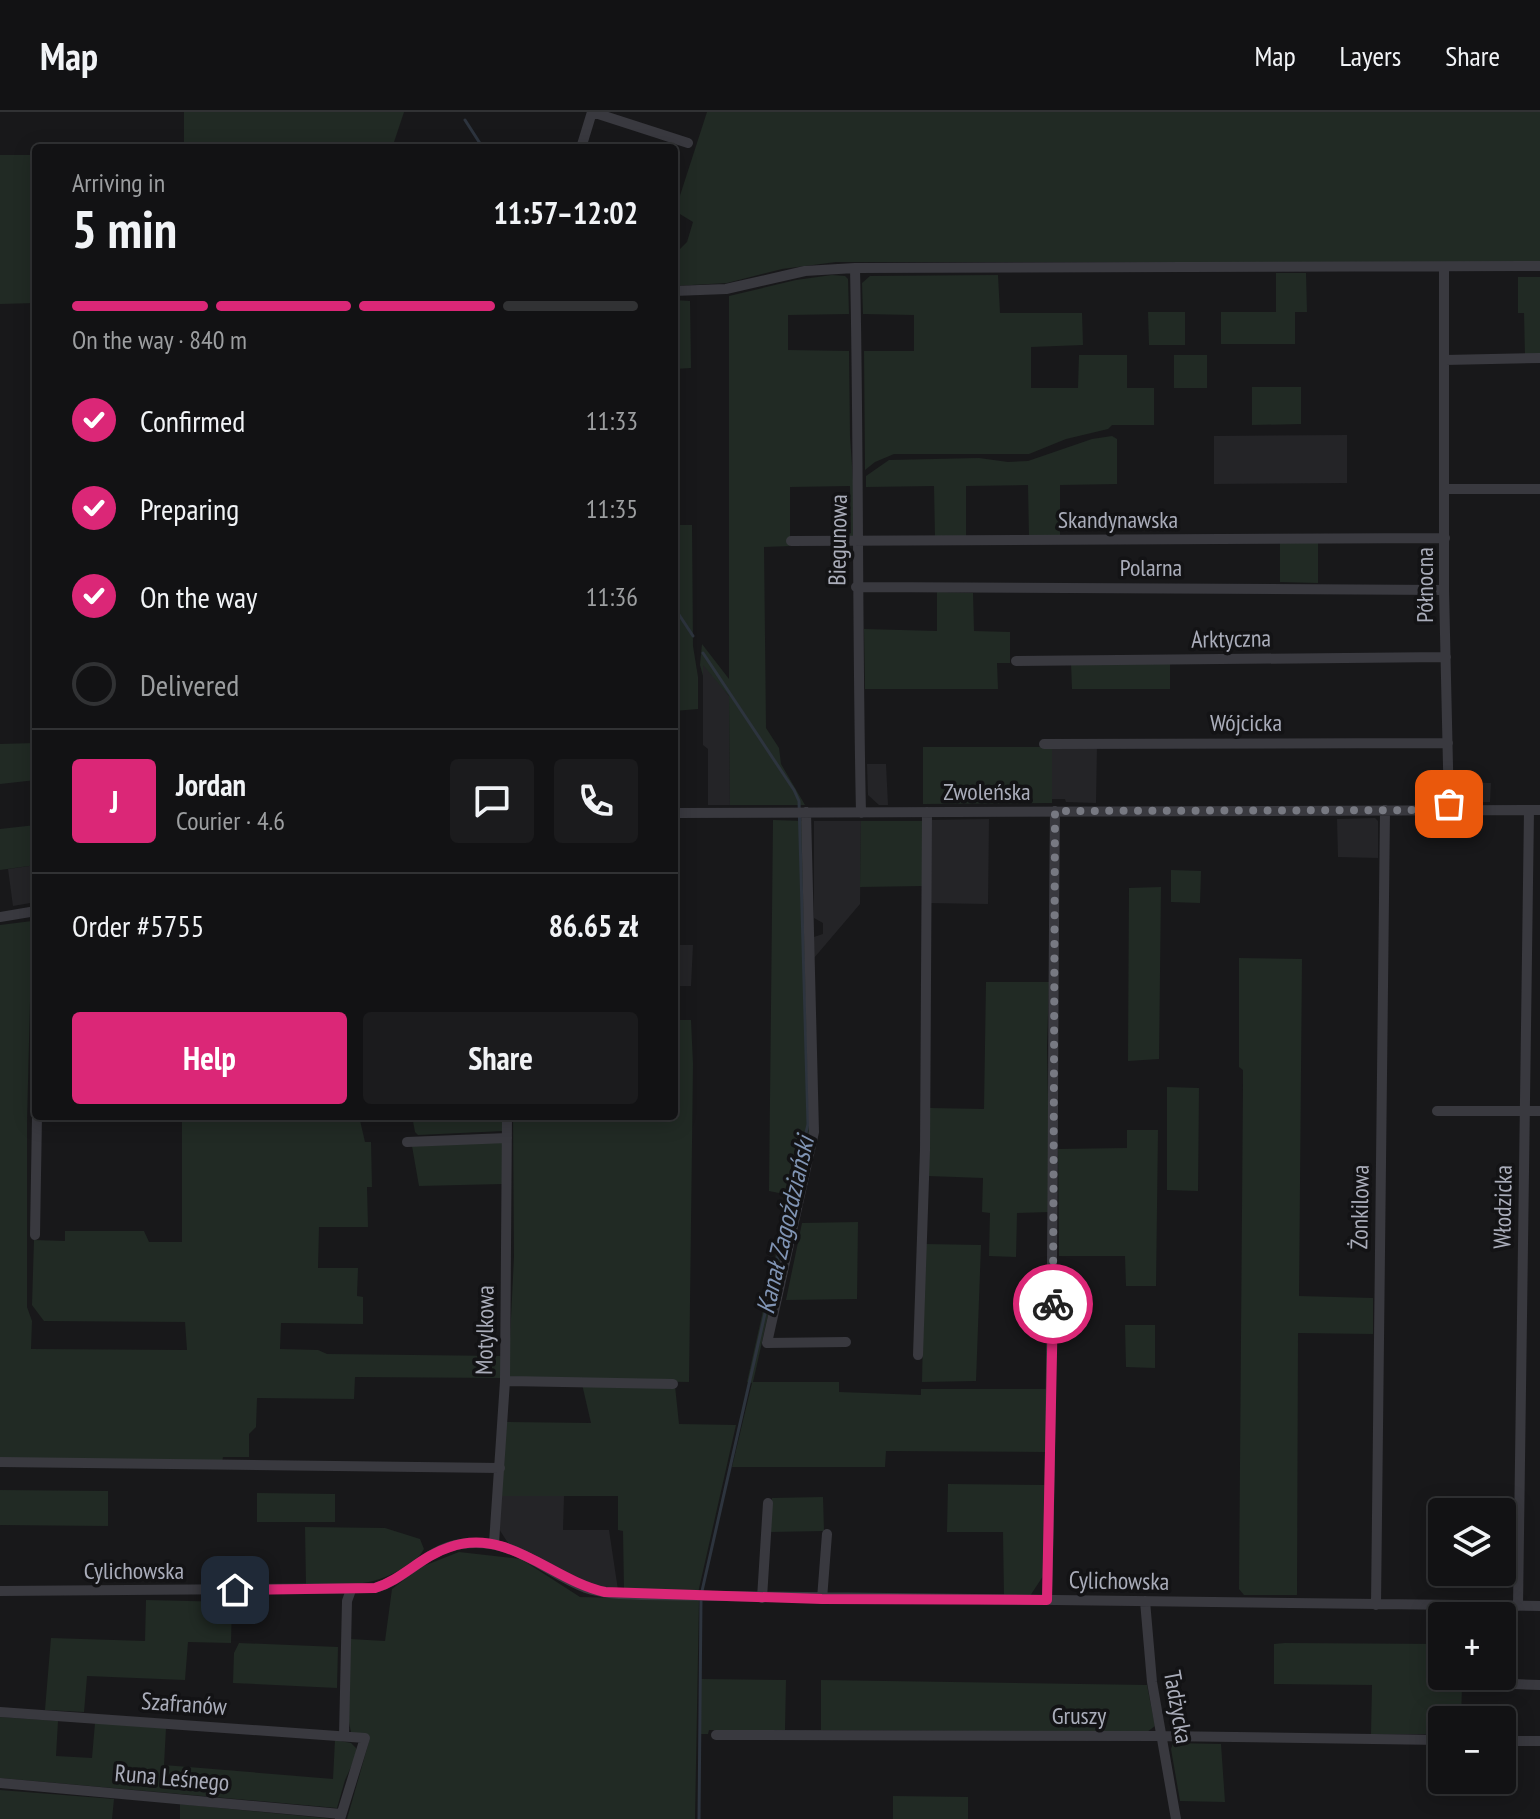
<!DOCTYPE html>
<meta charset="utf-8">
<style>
:root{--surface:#121214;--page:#1b1b1d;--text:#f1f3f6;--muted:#9c9ea0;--line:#313234;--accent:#db2777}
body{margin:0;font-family:"PT Sans Narrow",sans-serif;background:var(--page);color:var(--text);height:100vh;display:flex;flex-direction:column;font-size:30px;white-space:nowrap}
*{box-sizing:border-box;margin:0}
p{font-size:26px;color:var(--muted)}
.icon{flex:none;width:44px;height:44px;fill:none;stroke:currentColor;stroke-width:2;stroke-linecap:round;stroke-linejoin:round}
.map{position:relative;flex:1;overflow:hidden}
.details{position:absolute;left:32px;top:32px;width:646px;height:976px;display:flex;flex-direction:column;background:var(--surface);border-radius:8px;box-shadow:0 4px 20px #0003,0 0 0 2px var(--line)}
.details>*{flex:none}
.buttons{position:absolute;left:1428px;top:1386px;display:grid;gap:16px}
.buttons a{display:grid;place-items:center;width:88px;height:88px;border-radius:8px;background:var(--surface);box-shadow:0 4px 20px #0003,0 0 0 2px var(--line);font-size:40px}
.pin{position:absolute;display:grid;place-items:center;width:68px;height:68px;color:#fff;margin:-34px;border-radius:16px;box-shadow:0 4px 12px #0006}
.courier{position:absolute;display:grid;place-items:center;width:80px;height:80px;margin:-40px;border:6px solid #db2777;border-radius:50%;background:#fff;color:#222;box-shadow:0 2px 10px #0007}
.summary em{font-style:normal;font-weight:600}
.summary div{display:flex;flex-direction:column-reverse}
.summary{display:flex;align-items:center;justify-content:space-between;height:136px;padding:0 40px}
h1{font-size:52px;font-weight:600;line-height:60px}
.bar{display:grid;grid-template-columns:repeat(4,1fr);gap:12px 8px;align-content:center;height:96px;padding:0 40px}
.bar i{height:10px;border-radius:6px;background:var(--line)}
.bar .on{background:var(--accent)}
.bar p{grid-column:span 4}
.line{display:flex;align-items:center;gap:20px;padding:0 40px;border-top:2px solid var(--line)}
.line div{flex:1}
.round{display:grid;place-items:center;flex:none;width:84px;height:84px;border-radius:8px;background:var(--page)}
ol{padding:0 40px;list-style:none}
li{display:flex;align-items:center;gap:24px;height:88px}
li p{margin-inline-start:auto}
li .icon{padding:8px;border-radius:50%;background:var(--accent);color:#fff;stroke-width:4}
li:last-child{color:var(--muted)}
li i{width:44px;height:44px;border:4px solid var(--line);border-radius:50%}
.primary-button{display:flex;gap:16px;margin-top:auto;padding:16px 40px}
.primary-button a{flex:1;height:92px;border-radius:8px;background:var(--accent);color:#fff;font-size:32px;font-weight:600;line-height:92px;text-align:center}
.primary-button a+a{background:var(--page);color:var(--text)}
header{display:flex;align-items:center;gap:48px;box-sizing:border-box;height:112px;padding:0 40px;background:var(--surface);border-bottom:2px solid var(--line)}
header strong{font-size:38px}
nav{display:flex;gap:44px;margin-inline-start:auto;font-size:28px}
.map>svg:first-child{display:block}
.built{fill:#242427}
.green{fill:#212a24}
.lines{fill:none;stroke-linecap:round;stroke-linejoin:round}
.stream{stroke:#2d343e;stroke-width:3}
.minor{stroke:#39393f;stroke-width:10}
.done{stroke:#777982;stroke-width:8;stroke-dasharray:0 14.4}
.route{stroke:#db2777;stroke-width:10}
.labels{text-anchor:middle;stroke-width:7;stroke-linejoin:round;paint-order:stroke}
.street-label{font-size:24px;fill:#aaadba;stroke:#131315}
.water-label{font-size:26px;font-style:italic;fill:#8195b5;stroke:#131315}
</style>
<header>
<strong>Map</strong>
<nav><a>Map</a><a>Layers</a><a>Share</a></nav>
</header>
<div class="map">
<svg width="1540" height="1707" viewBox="0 0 1540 1707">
<rect width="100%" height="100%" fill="#18181a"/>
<!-- built -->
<path class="built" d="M1347,323V371L1214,372V324Z
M703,551L729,584L730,693H708V637L703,633Z
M1097,634L1096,691L1066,690L1065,687H1052V635Z
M867,652H886L888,693H879L868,683Z
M1454,670L1491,671L1490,690H1454Z
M1375,706L1378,709V746L1338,745L1337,707Z
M989,707L988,792L927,791L929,708Z
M814,709H861L860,792L814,846V825L823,822V811L814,806Z
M36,753V790L13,794L8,757Z
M674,833H693L691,874H674Z
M499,1384H564L563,1418H609L618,1478L584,1471L508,1431L499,1417Z"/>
<!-- green -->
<path class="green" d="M184,0H404L392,36H184Z
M707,0H1540V150H836L782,157L727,171L674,174V138L678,139L687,130L693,110L675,99Z
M0,43H36V191L0,192Z
M1276,161H1306L1307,200H1295V232H1221V200H1276Z
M832,163L845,164L848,167L849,202L788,203V238L849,239L850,324L855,398L854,424L845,425L851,421L850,374L790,375V434L764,435L766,616L779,636L781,652L805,693H730L729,584L703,553V564L700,553L702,532L729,567V184L796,168Z
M998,163L1000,201H1082L1083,233L1031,235V276H1078L1079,243H1127V276H1154V313H1112L1108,317L1066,327L1029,342H894L875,350L865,358L864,239H914V203L863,202L862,171L870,164Z
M1518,165H1540V244H1525L1524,201H1518Z
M674,188L690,189L691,256L674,257Z
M1148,200H1185V233H1149Z
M1174,243H1207V276H1174Z
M1252,275H1301V312L1252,313Z
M1112,324L1117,327V372L1060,373V424L1029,425L1028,373L966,374V424L935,426L934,374L866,375V364L889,348L979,346L1008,350L1028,349L1092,327Z
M674,413H692L693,534L698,565V597L674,599Z
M1280,430H1318V471L1280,470Z
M937,480L973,481L974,519L1010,520V551H997L998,577H865L864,517L937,519Z
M1170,550V577H1072L1071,551Z
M36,631V668L0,672V632Z
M923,635H1052V691L923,692Z
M773,708L803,709L810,1017L753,1270H839V1280L921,1283V1277H1048L1046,1340L886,1339L885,1355H732L752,1271L747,1270L789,1083L769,1079Z
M861,709H922V774L860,775Z
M36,713V753L0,758V717Z
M1171,758L1201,759L1200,791L1171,790Z
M1161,775L1159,947L1128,949L1129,776Z
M32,809L27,1011V1195L32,1209L31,1237L187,1238L185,1210L44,1209L32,1193L34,1128L65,1129V1119H144L149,1130H182V1004H359L365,1030H371L372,1075H367L368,1115H319L318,1156H358L357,1184L363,1185V1212L281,1211L280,1237L318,1238L327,1242L502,1244V1266L355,1265L354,1287L257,1286L256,1315L249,1322V1345H223L222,1350L0,1348V813Z
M1239,846L1302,847L1299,1184L1373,1186V1222L1298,1221L1297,1483H1244L1239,1477L1243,972V958L1239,955Z
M986,870H1049L1047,934L1050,1100L1017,1101L1016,1145L989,1144L990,1101L982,1100L983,1066L928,1064L930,996L984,997Z
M674,908H691L693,952L689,1270L508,1267L514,1145L513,1004H674Z
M1167,975L1199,976L1198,1079L1167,1078Z
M412,1004H504V1019L418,1023L415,1020Z
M1127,1018H1158L1156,1174H1126L1125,1144H1059L1058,1037L1127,1036Z
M503,1030V1072L419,1074L412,1034Z
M858,1110L857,1187L786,1188L802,1111Z
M925,1132L981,1133L976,1269L922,1270Z
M1125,1213H1155V1256L1126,1255Z
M582,1272L675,1274L679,1312L736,1313L698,1481L624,1478L623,1419L618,1418V1384H499L502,1354L504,1353L505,1310L591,1311Z
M948,1372L1048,1373L1045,1461L1030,1484L1004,1485L1003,1420H947Z
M0,1378L108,1379V1414L0,1413Z
M257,1381L335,1382V1410H257Z
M823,1385L824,1419L770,1420L772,1386Z
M305,1415L385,1416L420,1427L424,1437C419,1446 414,1449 405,1455C371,1476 344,1473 306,1473Z
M459,1440L521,1447L580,1485L699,1488L695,1707H347L370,1626L351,1620L348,1606L350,1527L385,1529L392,1477L421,1455Z
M146,1488L232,1490L231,1531L188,1530L185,1568L87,1564L84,1600L45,1598L51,1526L145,1529Z
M239,1531L338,1535L337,1576L233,1571L234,1541Z
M1285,1531L1442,1532V1564H1499V1574H1462L1461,1608H1442V1622H1371L1372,1573L1274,1572V1532Z
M701,1567L786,1568L785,1618H709L708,1622H701Z
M821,1568L1147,1573L1155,1614L1147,1620L821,1618Z
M0,1605L58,1609L56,1644L92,1646L95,1611L166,1616L164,1653L333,1667L335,1628L351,1631L356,1636V1644L345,1668L337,1696L0,1666Z
M1173,1631L1221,1632L1225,1690L1180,1689L1171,1637Z
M0,1678L114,1687L112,1707H0Z
M893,1684L968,1685V1707H893Z
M180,1692L324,1706L331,1707H180Z"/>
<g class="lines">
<!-- stream -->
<path class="stream" d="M465,8L483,36
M674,495L693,524
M702,1479L808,1012L799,689L794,678L703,541
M699,1707L701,1487"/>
<!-- minor -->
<path class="minor" d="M581,36L592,0L688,31
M1444,155V478L1449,698
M855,156C859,337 857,519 861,701
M674,179L726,177L805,159L855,156L1540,154
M1445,248L1540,246
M1445,377H1540
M791,429L1445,426
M856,475L1444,478
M1016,549L1446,545
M1044,632L1448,631
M806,700L814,1020L767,1231L846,1230
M674,701L1540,698
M0,805L36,799
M1437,999H1540
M407,1030L507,1026
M35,1123L37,1004
M918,1243L925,1038L927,700
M505,1269L673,1272
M0,1350L500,1356
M494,1431L505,1269L507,1004
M0,1479L375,1476C407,1467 426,1437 461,1432C516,1425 540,1458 586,1476C604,1482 623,1482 641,1483L1540,1494
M762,1486L768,1391
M822,1487L827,1422
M1047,1488C1054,1225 1052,962 1055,699
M1145,1489L1152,1570L1176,1707
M1376,1493L1385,698
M1518,1494L1529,698
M1514,1572L1540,1573
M0,1600L365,1626L340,1707
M716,1623L1161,1624L1442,1628
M344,1624L347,1489L351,1478
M1502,1629H1540
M0,1671L341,1702"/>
</g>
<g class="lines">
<!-- done -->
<path class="done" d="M1053,1192L1055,699L1449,698V692"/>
<!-- route -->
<path class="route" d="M235,1478L375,1476C402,1468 421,1444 450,1435C508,1415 551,1468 605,1480L822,1487L1047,1488L1053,1192"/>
</g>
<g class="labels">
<!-- street labels -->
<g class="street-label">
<text x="1118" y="416">Skandynawska</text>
<text transform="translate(838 428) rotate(-89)" y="8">Biegunowa</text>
<text x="1151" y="464">Polarna</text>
<text transform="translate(1425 473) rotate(-90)" y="8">Północna</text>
<text transform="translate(1231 527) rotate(-1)" y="8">Arktyczna</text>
<text x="1246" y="619">Wójcicka</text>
<text x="987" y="688">Zwoleńska</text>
<text transform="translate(1360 1095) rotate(-89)" y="8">Żonkilowa</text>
<text transform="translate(1503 1095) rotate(-89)" y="8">Włodzicka</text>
<text transform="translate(485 1218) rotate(-89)" y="8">Motylkowa</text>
<text x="134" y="1467">Cylichowska</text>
<text transform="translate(1119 1469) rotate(1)" y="8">Cylichowska</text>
<text transform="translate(184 1592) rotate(4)" y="8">Szafranów</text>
<text transform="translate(1178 1595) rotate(80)" y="8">Tadżycka</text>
<text x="1079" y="1612">Gruszy</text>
<text transform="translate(172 1666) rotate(5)" y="8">Runa Leśnego</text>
</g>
<!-- water labels -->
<g class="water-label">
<text transform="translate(785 1113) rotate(-77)" y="9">Kanał Zagoździański</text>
</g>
</g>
</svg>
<div class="buttons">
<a><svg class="icon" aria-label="layers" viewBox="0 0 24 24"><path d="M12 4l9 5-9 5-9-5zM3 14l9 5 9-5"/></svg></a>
<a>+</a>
<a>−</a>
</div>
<div class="pin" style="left:1449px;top:692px;background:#ea580c"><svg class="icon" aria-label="bag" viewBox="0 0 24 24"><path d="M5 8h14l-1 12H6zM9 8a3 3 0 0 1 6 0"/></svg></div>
<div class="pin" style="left:235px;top:1478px;background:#1f2937"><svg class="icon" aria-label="home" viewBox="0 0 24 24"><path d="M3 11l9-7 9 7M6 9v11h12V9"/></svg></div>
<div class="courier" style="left:1053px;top:1192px"><svg class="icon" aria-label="bike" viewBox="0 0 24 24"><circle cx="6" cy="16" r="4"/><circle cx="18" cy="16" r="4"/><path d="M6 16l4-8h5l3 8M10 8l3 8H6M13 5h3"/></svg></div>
<section class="details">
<div class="summary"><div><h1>5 min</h1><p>Arriving in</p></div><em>11:57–12:02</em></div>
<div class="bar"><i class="on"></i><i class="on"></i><i class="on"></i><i></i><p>On the way · 840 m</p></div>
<ol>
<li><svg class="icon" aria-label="check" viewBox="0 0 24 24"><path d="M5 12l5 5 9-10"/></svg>Confirmed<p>11:33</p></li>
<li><svg class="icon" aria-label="check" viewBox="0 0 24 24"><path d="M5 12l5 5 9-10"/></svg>Preparing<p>11:35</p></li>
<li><svg class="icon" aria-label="check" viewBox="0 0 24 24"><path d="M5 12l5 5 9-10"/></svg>On the way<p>11:36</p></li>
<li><i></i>Delivered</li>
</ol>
<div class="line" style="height:144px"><b class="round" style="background:var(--accent);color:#fff">J</b><div><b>Jordan</b><p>Courier · 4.6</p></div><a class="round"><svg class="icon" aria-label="chat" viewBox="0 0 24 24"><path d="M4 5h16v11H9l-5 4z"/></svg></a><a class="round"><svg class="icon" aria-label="phone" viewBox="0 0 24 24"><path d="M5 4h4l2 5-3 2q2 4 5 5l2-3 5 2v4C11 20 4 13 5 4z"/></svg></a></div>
<div class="line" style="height:104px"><div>Order #5755</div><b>86.65 zł</b></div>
<div class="primary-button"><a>Help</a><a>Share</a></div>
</section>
</div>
